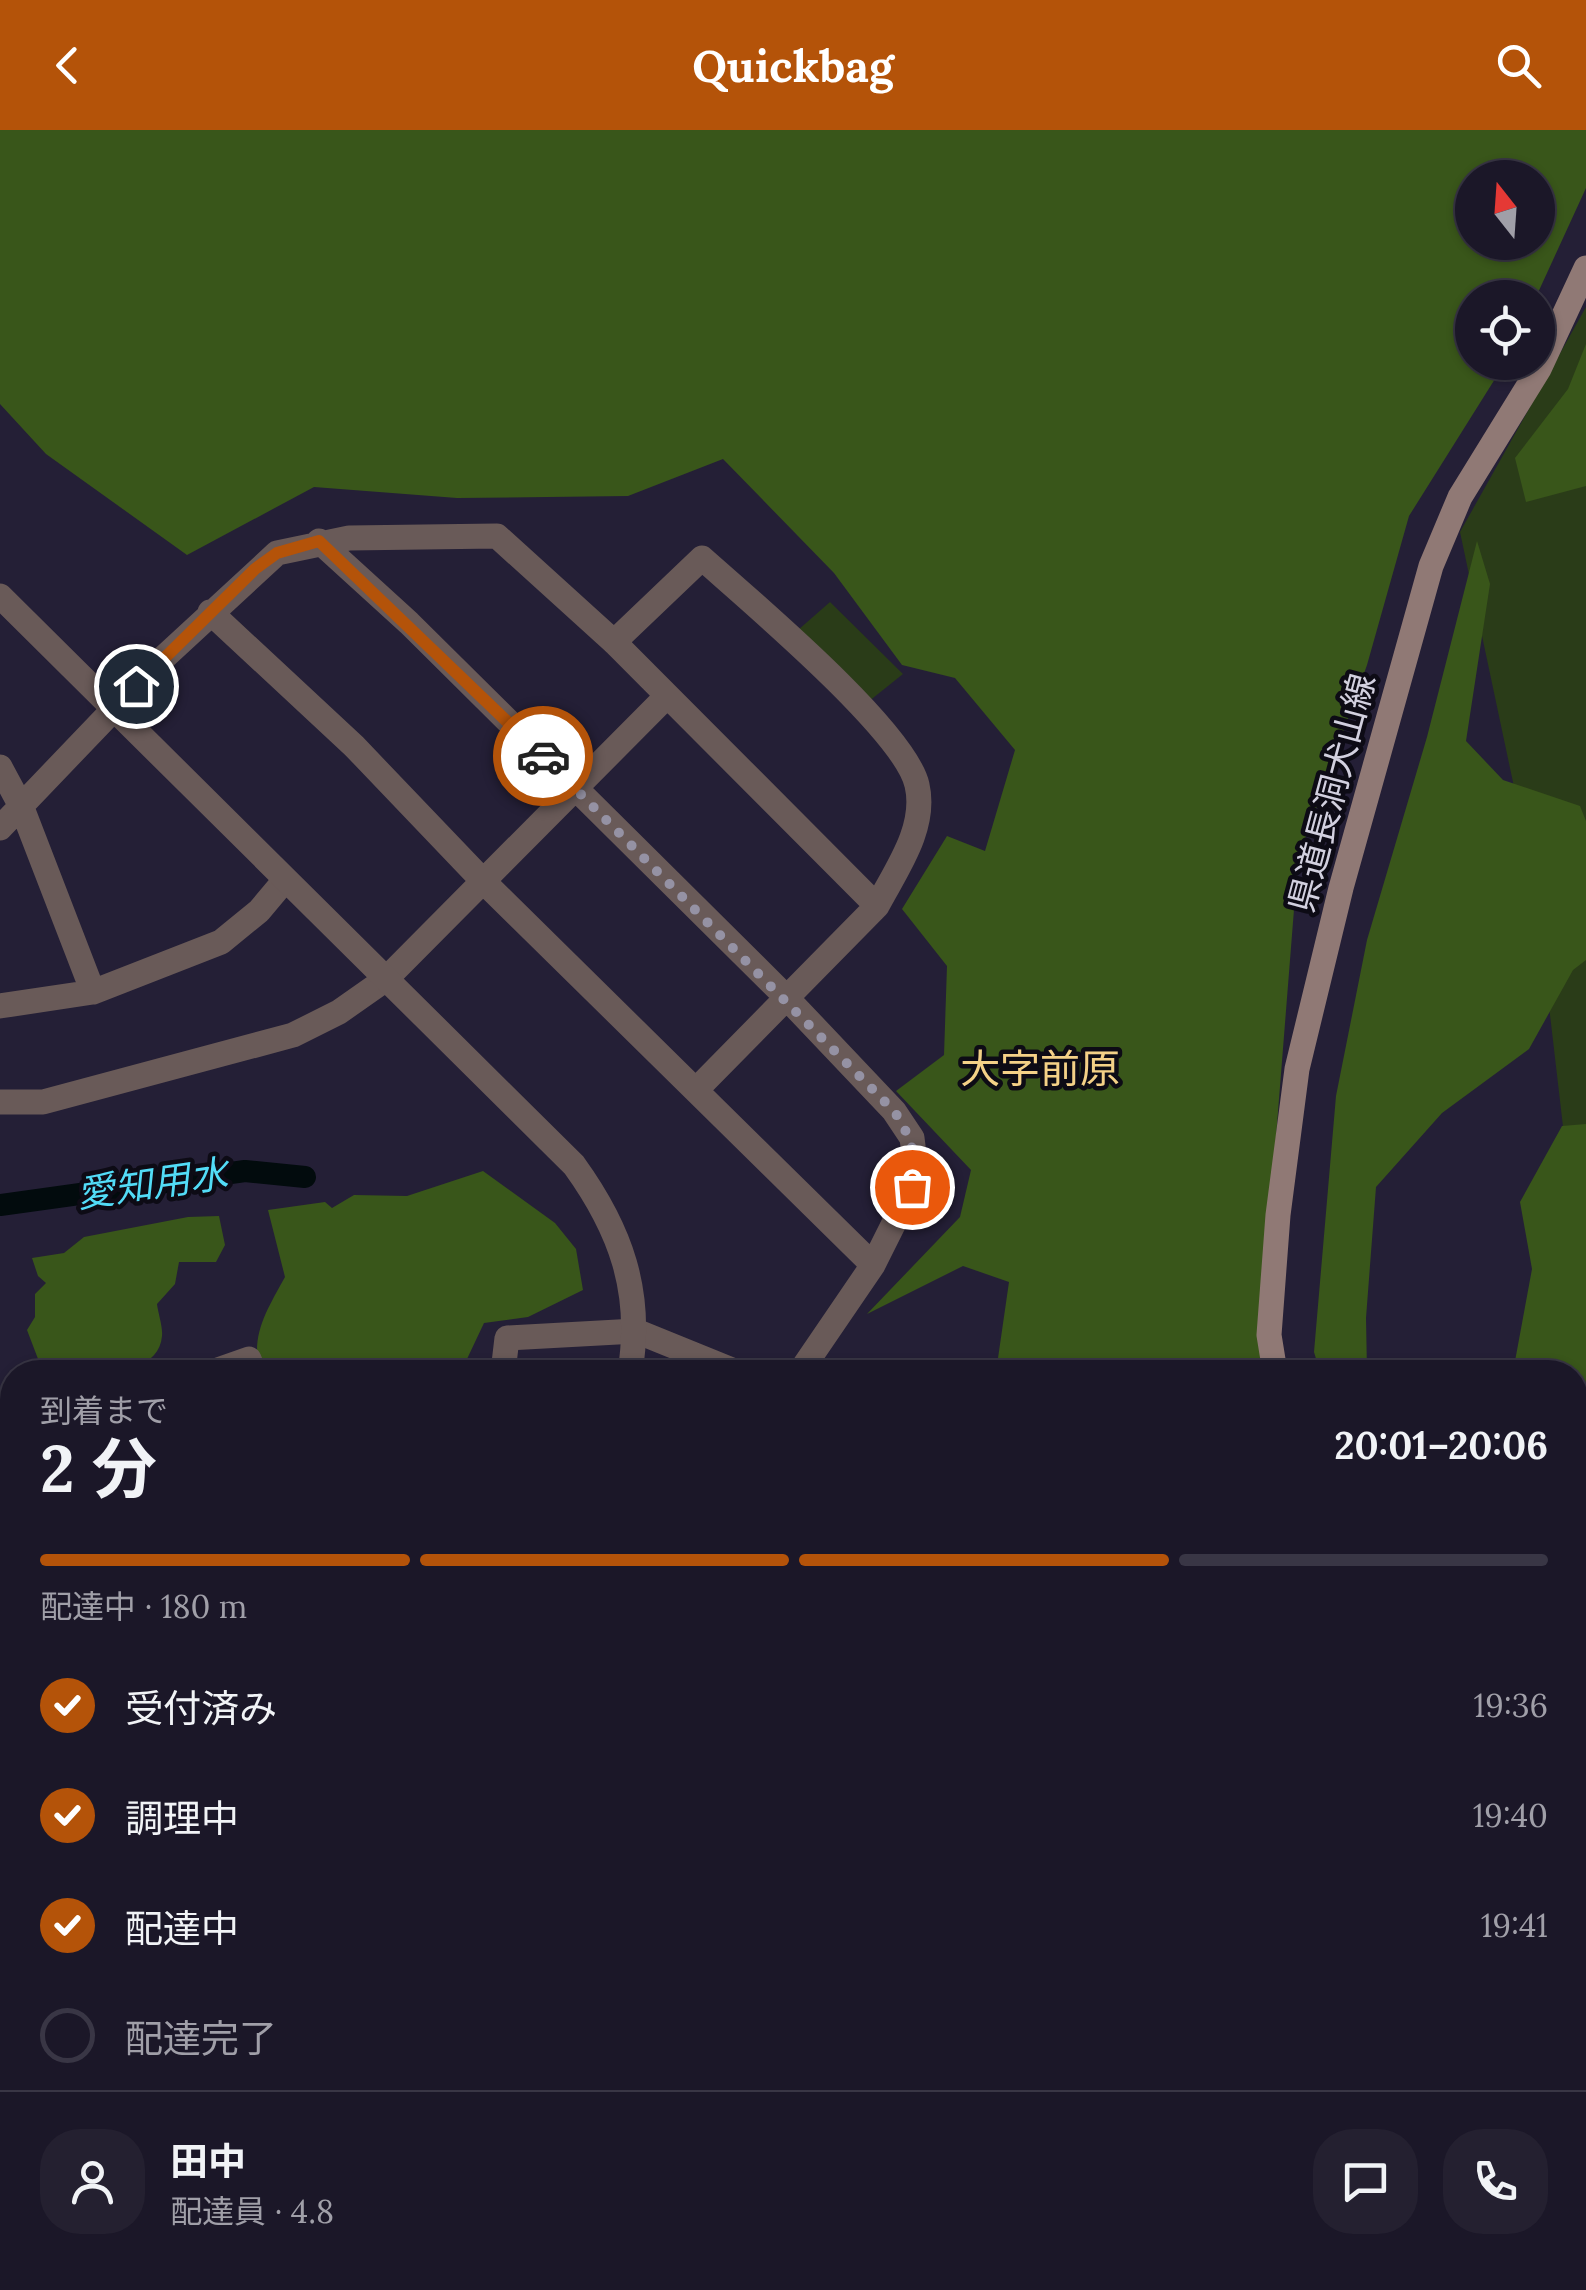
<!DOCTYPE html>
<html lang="ja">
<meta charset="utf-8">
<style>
:root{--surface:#1b1728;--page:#242030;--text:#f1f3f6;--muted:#a09fa8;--line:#393645;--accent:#b45309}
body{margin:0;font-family:Lora,"Noto Sans JP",serif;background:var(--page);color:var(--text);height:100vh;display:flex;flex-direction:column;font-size:38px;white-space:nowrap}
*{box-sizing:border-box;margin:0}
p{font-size:32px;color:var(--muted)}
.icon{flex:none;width:55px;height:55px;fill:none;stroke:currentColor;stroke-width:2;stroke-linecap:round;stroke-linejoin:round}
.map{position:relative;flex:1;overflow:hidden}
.panel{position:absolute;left:0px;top:1230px;width:1588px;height:930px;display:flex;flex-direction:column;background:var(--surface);border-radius:40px 40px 0 0;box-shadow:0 2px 8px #0004,0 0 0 2px var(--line)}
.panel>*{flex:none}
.needle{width:65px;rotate:343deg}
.tools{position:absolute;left:1455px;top:30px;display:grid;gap:20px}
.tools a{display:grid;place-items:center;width:100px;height:100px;border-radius:50%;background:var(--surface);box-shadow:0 2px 8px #0004,0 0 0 2px var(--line);font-size:50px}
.pin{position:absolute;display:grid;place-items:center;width:85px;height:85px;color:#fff;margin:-42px;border:5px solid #fff;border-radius:50%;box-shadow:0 2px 10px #0007}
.courier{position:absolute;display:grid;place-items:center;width:100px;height:100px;margin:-50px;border:8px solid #b45309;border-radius:50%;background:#fff;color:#222;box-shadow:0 2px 12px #0007}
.head em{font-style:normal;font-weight:700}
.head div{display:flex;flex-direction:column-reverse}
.head{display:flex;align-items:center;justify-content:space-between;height:170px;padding:0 40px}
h1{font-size:65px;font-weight:700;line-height:75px}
.bar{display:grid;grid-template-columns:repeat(4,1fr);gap:15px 10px;align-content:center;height:120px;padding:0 40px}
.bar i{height:12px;border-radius:8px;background:var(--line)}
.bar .on{background:var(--accent)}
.bar p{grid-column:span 4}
.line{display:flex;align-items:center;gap:25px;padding:0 40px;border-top:2px solid var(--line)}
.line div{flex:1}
.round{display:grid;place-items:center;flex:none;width:105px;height:105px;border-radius:40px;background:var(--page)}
ol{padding:0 40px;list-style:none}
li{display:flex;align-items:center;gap:30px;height:110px}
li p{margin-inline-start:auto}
li .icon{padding:10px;border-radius:50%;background:var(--accent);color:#fff;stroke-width:4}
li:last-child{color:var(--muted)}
li i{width:55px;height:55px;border:5px solid var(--line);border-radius:50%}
header{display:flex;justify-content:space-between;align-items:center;height:130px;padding:0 40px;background:var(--accent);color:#fff;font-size:45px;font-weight:700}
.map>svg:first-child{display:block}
.green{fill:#2a3c18}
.forest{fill:#39561a;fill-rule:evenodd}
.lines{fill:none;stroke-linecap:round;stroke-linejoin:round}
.canal{stroke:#020b0d;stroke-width:22}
.river{stroke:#020b0d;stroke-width:38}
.minor{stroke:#695a58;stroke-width:25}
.tertiary{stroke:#695a58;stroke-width:25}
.secondary{stroke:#907975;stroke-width:25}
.done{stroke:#9592a4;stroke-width:10;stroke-dasharray:0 18}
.route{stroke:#b45309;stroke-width:12}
.labels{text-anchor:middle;stroke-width:9;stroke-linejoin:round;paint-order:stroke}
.street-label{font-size:35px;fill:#d2d0df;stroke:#0d0b15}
.water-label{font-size:38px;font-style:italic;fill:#52dcf7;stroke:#0d0b15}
.quarter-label{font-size:40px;fill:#f4d187;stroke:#0d0b15}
</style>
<header><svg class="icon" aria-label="back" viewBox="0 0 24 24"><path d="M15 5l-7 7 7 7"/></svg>Quickbag<svg class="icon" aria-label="search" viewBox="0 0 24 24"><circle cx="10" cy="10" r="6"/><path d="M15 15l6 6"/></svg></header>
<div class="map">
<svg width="1586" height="2160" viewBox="0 0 1586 2160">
<rect width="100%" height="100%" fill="#241f36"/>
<!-- green -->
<path class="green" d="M1586,177V1194L1535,756L1460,402Z
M830,472L903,544L868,572L798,500Z
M12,1778V1876L0,1879V1783Z"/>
<!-- forest -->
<path class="forest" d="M0,0H1586V58L1536,167L1472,168V232L1505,233L1409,386L1367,535L1298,729L1260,1209L1263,1242H996L1009,1152L963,1136L867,1184L960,1087L971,1040L896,961L944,925L947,836L902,779L947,706L985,721L1015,620L955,548L902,535L834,443L723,329L628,366L457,368L314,357L187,425L46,324L0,274ZM1472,48H1538V112H1472Z
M1586,214V356L1526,372L1515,328L1568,259Z
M1477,411L1490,454L1466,611L1503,650L1580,676L1586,691V830L1573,840L1529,919L1442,983L1376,1057L1366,1188L1367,1242H1320L1314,1222L1336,966L1367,810L1427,607Z
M1586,994V2160H1538V2148H1575V1242H1513L1532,1139L1520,1072L1562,996Z
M483,1041L555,1093L576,1119L583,1160L528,1187L484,1193L467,1229L440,1242H260C250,1205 267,1180 285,1147L268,1080L325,1072L332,1078L354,1065L407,1066Z
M219,1086L225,1115L216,1132H179L175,1154L157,1174C158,1183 163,1197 162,1206C158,1253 77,1243 43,1242L27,1200L35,1187V1164L46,1153L38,1146L32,1128L64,1123L84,1107L188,1087Z
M178,2148H290L278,2160H187Z
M865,2148H1066L1054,2160H853Z
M1157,2148H1478L1477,2160H1163Z"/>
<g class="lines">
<!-- canal -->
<path class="canal" d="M0,1075L245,1041L305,1047
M1505,2148V2160"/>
<!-- river -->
<path class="river" d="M1015,2160L1029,2148"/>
<!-- minor -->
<path class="minor" d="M319,411L409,493L784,865L894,981L912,1008L916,1040L912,1057L873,1135L800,1242
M210,482L354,616L484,752L873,1135
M614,512L702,428C749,470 905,601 917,655C927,698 896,740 877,776
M0,637L22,678L93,862
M0,698L159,532L277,423L349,408L497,406L614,512L877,776L696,960
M0,876L93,862L221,812L259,781L285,750
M0,972H43L293,905L339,882L386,849L665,568
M212,1242L249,1229L254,1242
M503,1242L507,1208L636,1201L737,1242
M0,1279L12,1274
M0,1397L12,1392
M0,1516L12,1512
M0,1771L12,1767
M0,1940L12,1976
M102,2148L111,2160"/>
<!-- tertiary -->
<path class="tertiary" d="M0,466L574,1035C621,1100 643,1162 630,1242
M0,1644L12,1639"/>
<!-- secondary -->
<path class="secondary" d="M1275,1242L1269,1205L1278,1085L1297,939L1341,758L1431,436L1460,367L1539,239L1586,138
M899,2160L910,2148"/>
</g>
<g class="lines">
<!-- done -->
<path class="done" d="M543,626L894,981C911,1007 918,1026 912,1057"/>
<!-- route -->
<path class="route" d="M136,556L255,439L277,423L319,411L543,626"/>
</g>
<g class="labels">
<!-- street labels -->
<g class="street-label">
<text transform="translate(1332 663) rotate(-75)" y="12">県道長洞犬山線</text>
</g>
<!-- water labels -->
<g class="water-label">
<text transform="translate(152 1054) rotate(-8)" y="13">愛知用水</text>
</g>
<!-- quarter labels -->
<g class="quarter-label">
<text x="1040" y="953">大字前原</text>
</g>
</g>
</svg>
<div class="tools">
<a><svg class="needle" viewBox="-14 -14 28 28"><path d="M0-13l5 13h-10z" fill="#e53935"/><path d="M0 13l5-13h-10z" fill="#a09fa8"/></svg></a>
<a><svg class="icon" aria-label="locate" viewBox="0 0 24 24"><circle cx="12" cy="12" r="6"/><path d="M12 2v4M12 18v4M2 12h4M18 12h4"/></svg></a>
</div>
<div class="pin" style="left:912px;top:1057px;background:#ea580c"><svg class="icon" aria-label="bag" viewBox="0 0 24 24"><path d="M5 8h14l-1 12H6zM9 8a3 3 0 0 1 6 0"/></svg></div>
<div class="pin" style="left:136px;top:556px;background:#1f2937"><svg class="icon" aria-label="home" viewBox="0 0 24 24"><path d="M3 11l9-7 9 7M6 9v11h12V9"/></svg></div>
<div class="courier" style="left:543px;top:626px"><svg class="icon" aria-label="car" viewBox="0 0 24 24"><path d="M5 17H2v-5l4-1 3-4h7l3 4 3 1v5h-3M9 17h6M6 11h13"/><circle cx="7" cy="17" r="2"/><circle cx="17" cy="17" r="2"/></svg></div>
<section class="panel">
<div class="head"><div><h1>2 分</h1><p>到着まで</p></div><em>20:01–20:06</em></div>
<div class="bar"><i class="on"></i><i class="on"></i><i class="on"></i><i></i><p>配達中 · 180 m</p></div>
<ol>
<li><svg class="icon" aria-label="check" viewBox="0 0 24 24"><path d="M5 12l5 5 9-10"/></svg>受付済み<p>19:36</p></li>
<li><svg class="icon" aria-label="check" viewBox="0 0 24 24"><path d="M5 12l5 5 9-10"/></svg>調理中<p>19:40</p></li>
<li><svg class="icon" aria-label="check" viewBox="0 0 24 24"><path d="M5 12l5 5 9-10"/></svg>配達中<p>19:41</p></li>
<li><i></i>配達完了</li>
</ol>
<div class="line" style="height:180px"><a class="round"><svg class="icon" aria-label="person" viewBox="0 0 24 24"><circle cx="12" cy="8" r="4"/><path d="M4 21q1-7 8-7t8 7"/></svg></a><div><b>田中</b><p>配達員 · 4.8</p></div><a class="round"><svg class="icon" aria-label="chat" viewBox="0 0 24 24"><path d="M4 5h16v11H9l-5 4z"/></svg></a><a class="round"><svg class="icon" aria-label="phone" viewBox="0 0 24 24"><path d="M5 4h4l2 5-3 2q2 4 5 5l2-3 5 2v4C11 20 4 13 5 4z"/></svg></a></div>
</section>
</div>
